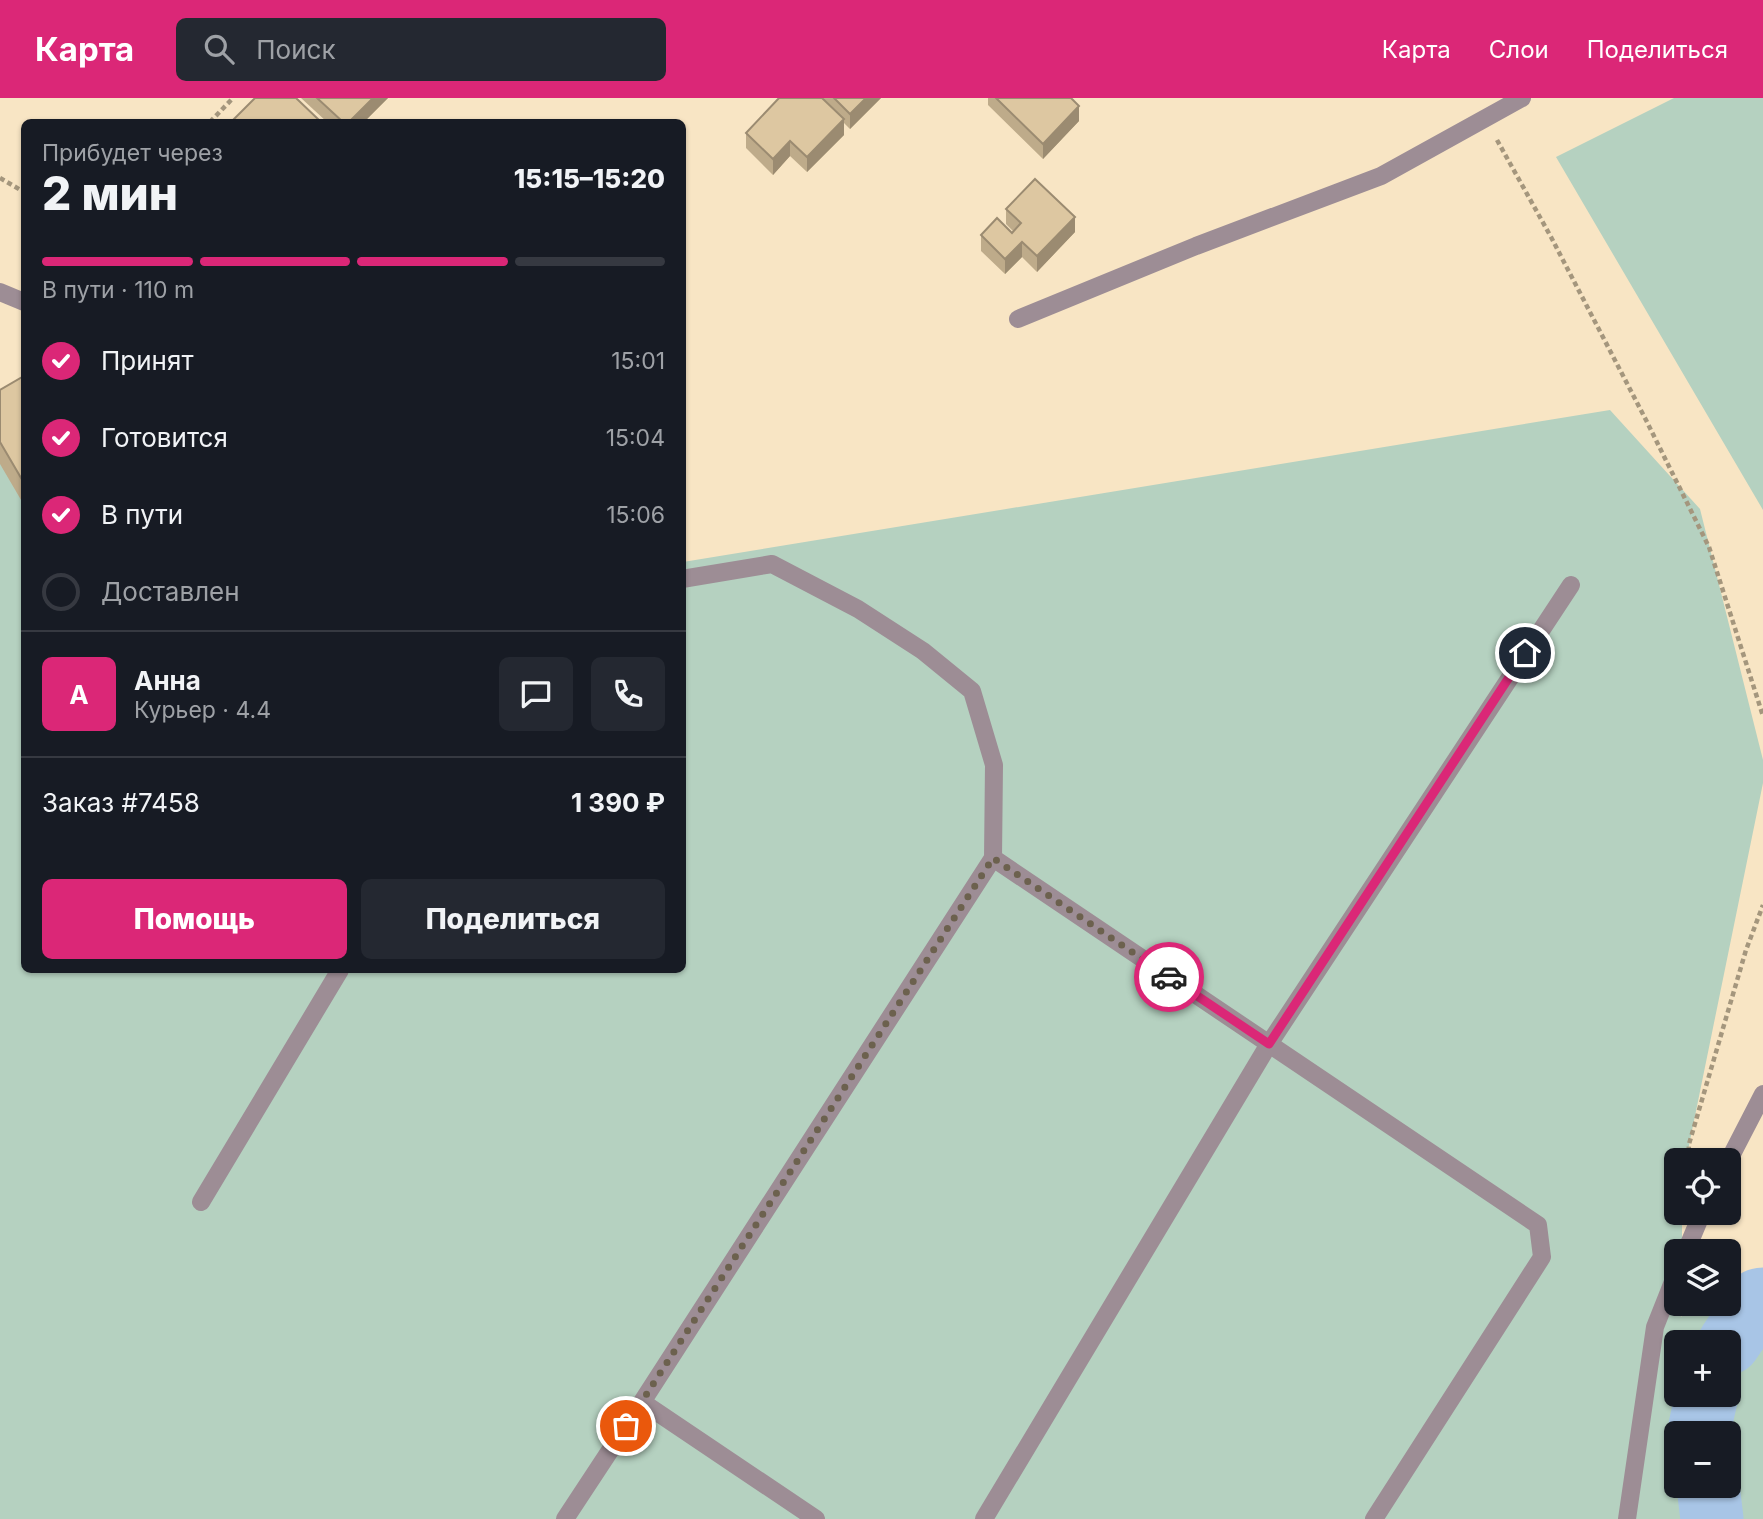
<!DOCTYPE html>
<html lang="ru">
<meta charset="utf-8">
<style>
:root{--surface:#171b24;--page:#242831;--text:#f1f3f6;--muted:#9ea1a6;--line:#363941;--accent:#db2777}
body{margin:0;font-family:Inter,sans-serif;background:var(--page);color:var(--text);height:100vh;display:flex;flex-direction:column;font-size:26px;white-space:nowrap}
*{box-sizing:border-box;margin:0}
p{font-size:23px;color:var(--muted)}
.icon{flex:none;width:38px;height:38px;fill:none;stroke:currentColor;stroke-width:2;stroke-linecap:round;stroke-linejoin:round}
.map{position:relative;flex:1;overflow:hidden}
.side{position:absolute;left:21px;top:21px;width:665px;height:854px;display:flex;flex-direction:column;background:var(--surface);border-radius:10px;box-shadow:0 2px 5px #0004}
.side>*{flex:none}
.fabs{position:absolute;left:1664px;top:1050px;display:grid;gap:14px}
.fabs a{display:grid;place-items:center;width:77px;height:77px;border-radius:10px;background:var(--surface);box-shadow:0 2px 5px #0004;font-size:35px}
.pin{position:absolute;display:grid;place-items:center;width:60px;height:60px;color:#fff;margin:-30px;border:4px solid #fff;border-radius:50%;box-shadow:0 2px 7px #0007}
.courier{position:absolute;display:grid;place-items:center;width:70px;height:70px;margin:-35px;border:5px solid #db2777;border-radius:50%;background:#fff;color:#222;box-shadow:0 2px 9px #0007}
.headline em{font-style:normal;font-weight:800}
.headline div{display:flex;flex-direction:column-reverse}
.headline{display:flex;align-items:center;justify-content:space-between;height:119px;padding:0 21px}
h1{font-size:46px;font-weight:800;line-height:52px}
.bar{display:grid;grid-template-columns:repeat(4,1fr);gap:10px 7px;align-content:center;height:84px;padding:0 21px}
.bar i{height:9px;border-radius:5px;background:var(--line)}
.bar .active{background:var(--accent)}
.bar p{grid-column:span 4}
.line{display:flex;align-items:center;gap:18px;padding:0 21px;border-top:2px solid var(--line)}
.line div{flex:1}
.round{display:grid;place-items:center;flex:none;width:74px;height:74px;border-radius:10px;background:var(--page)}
ol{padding:0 21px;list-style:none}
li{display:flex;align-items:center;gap:21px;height:77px}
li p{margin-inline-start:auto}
li .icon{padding:7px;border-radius:50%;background:var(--accent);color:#fff;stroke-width:4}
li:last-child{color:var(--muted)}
li i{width:38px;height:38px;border:4px solid var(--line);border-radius:50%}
.cta{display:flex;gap:14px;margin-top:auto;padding:14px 21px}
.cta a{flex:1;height:80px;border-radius:10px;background:var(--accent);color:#fff;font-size:28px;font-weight:800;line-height:80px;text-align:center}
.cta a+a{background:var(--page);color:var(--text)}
header{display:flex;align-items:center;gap:42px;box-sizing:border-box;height:98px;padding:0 35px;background:var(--accent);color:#fff}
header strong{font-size:33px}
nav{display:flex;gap:38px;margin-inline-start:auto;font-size:24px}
.search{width:490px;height:63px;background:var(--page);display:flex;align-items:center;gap:18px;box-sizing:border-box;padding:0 24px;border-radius:10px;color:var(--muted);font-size:26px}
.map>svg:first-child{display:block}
.green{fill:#b5d1c0;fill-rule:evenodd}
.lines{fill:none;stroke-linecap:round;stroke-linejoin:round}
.river{stroke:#a8c5e6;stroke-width:63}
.path{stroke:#a4967d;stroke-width:4.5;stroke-dasharray:5 3.5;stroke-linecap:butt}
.lane{stroke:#9d8d95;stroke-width:18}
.wall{fill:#beab8a}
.shaded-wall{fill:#9b8b71}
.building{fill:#ddc7a1;stroke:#9b8b71;stroke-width:2}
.done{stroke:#6c614e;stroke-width:7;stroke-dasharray:0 12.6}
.route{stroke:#db2777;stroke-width:9}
</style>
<header>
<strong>Карта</strong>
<div class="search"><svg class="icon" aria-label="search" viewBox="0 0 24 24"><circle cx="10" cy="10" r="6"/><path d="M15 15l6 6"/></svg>Поиск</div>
<nav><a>Карта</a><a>Слои</a><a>Поделиться</a></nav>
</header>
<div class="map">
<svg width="1763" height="1421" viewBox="0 0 1763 1421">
<rect width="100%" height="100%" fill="#f8e5c4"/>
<!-- green -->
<path class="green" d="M1674,0H1763V412L1556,59Z
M24,291V872H682L683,464L1610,312L1700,411L1763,662V685L1686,1062H1676V1115H1682V1153H1676V1206H1681V1219L1691,1206H1729V1183L1763,1201V1421H0V308ZM1676,1244H1729V1297H1676ZM1676,1335H1729V1388H1676Z"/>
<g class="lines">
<!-- river -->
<path class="river" d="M1729,1245L1758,1202L1763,1201
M1701,1335L1700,1328L1707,1297
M1708,1388L1712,1421"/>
<!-- path -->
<path class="path" d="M210,24L233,0
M1497,42L1551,139L1646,322L1709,449L1763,618
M0,80L24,94
M1688,1062L1689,1046L1746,852L1763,807"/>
<!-- lane -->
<path class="lane" d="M0,194L24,204
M1018,221L1196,148L1381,78L1522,0
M993,760L1538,1127L1542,1159L1374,1421
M1729,1062L1763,996
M201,1104L340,872
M1686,1153L1702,1115
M642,1304L993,760L994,667L972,593L923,553L858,511L772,466L682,481
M565,1421L642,1304L816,1421
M984,1421L1269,946L1571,487
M1627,1421L1655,1229L1676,1176"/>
</g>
<!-- wall -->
<path class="wall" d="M301,0H388L364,24H327Z
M779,0H881L850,31L844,25V37L807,74L790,58L773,77L746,50V35Z
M988,0H1071L1079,23L1043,61L988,7Z
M1006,111L1075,134L1037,174L1022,159L1005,176L981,153V137L1012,135L1013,133L1006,126Z
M24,278V407L0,366V292Z"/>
<!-- shaded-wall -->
<path class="shaded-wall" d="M373,0H388L364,24H349Z
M866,0H881L850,31V16Z
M1079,8V23L1043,61V46Z
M844,21V37L807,74V59Z
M790,43V58L773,77V61Z
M1075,119V134L1037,174V158Z
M1022,144V159L1005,176V161Z"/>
<!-- building -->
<path class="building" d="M255,0H296L319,22L317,24H231Z
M317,0H373L349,24H343Z
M779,0H822L844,21L807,59L790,43L773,61L746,35Z
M834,0H866L850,16Z
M996,0H1071L1079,8L1043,46Z
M1035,81L1075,119L1037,158L1022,144L1005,161L981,137L997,120L1012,135L1021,125L1006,111Z
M24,278V385L0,344V292Z"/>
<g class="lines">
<!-- done -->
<path class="done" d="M626,1328L993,760L1169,879"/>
<!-- route -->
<path class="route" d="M1169,879L1269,946L1525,555"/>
</g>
</svg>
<div class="fabs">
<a><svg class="icon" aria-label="locate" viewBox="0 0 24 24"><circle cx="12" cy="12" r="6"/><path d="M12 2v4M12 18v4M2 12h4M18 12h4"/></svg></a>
<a><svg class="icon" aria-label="layers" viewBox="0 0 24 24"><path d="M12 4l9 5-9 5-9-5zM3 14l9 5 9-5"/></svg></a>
<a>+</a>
<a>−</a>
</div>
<div class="pin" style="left:626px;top:1328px;background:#ea580c"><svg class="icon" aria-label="bag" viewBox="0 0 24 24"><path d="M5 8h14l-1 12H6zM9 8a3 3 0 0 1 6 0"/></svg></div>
<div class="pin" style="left:1525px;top:555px;background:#1f2937"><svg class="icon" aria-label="home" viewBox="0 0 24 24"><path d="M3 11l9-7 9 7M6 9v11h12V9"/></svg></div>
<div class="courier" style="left:1169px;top:879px"><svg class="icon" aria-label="car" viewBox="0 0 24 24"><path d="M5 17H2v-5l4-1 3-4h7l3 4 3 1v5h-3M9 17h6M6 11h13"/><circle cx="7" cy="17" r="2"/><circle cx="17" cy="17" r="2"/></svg></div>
<section class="side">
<div class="headline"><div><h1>2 мин</h1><p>Прибудет через</p></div><em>15:15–15:20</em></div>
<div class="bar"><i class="active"></i><i class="active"></i><i class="active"></i><i></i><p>В пути · 110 m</p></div>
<ol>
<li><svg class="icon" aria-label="check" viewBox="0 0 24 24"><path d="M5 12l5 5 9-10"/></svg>Принят<p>15:01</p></li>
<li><svg class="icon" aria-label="check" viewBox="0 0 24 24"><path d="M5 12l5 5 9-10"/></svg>Готовится<p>15:04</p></li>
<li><svg class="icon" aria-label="check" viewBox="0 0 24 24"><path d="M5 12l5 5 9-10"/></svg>В пути<p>15:06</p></li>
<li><i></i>Доставлен</li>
</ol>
<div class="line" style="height:126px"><b class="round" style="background:var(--accent);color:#fff">А</b><div><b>Анна</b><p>Курьер · 4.4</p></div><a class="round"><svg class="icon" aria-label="chat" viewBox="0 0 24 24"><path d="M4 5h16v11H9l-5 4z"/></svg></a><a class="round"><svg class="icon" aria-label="phone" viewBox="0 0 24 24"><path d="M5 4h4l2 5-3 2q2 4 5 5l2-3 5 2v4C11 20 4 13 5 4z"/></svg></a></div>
<div class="line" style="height:91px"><div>Заказ #7458</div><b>1 390 ₽</b></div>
<div class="cta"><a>Помощь</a><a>Поделиться</a></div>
</section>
</div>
